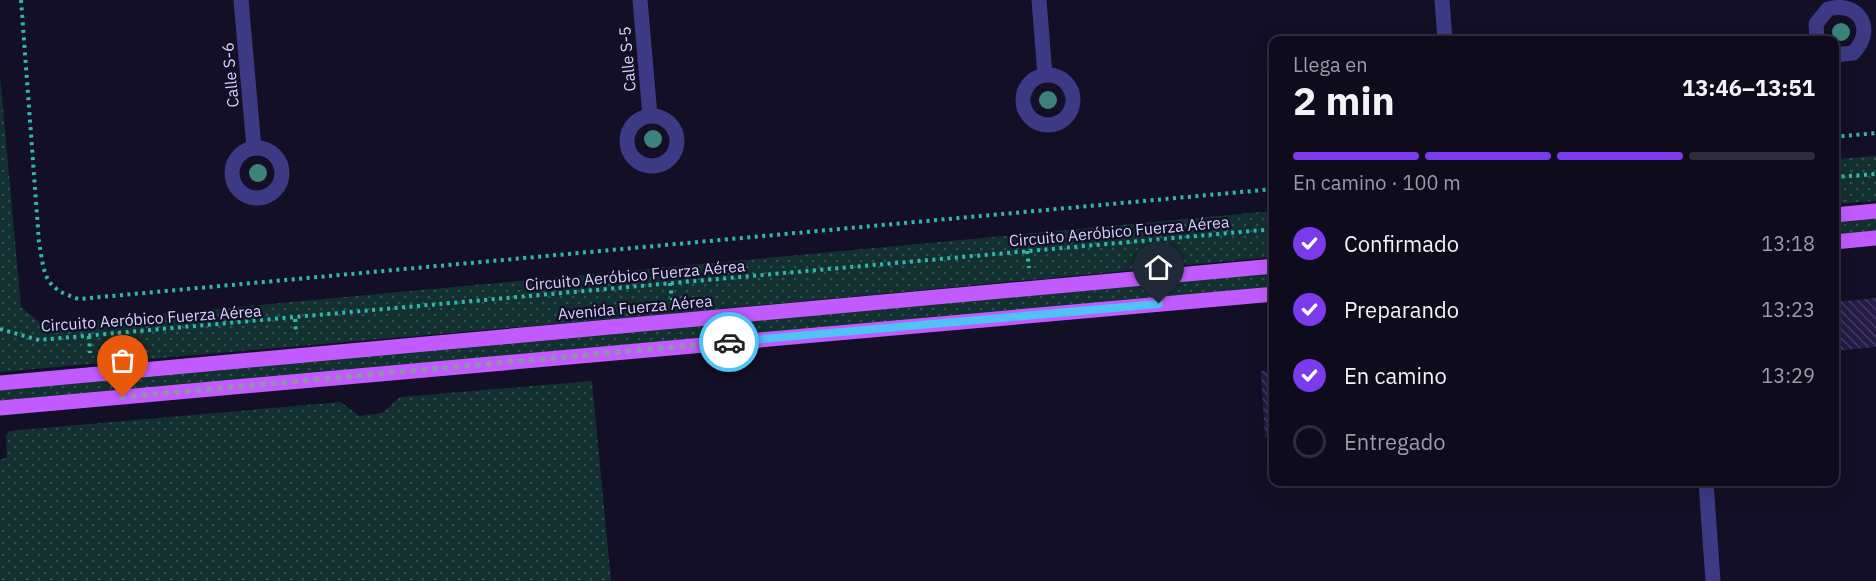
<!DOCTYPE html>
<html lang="es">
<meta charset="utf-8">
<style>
:root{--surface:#0e0b1c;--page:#171425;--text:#f1f3f6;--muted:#9b9ba3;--line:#2e2b3b;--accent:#7c3aed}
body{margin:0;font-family:"IBM Plex Sans",sans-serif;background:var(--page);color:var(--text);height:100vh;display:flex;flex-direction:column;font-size:22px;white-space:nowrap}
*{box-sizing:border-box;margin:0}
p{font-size:20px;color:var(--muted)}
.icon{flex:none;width:33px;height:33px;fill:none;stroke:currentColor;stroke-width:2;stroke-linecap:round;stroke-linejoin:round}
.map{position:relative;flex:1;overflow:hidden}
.drawer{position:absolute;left:1269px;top:36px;width:570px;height:450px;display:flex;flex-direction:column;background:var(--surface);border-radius:12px;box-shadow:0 6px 24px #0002,0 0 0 2px var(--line)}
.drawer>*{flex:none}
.pin{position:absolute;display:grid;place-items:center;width:51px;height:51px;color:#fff;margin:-62px -26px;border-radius:50% 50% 50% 0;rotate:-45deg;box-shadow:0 0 6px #0007}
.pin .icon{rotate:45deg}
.courier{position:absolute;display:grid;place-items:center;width:60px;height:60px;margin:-30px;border:4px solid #4fc3f7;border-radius:50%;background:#fff;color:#222;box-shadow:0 2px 8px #0007}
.overview em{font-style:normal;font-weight:700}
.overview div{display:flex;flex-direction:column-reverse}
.overview{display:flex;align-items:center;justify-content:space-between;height:102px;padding:0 24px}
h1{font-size:39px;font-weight:700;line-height:45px}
.bar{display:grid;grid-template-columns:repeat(4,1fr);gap:9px 6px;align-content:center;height:72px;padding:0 24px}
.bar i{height:8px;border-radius:4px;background:var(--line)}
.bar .current{background:var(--accent)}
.bar p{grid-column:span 4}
ol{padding:0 24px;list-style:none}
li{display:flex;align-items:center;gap:18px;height:66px}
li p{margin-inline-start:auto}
li .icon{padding:6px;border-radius:50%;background:var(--accent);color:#fff;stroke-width:4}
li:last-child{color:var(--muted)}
li i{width:33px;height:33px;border:3px solid var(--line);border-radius:50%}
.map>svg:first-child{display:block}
.grass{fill:url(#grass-dots)}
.building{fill:url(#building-back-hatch)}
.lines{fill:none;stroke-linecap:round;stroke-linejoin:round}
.path{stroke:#2fb8b0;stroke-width:4;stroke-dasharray:3 4.5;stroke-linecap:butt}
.street{stroke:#3d3a85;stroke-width:15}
.primary{stroke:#c25bff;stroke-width:15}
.tree{fill:#3d827b}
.done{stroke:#948fb3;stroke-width:6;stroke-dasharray:0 10.8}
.route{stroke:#4fc3f7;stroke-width:8}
.labels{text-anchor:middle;stroke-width:4.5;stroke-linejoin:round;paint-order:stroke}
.street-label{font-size:16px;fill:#d9d4ff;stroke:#130f26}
</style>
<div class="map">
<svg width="1876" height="581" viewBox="0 0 1876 581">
<defs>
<pattern id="grass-dots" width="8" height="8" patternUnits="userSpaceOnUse" patternTransform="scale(1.5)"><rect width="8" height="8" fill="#12302f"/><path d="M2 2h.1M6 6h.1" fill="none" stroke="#344d4e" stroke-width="1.8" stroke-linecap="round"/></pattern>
<pattern id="building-back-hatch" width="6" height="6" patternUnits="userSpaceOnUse" patternTransform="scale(1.5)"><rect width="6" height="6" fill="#241b47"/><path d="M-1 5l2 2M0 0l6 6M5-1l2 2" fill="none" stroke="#433b63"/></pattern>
</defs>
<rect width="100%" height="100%" fill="#130f26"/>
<!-- grass -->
<path class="grass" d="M0,75L21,307L43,325L1273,211V257L624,318L0,372Z
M1876,156V201L1835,204V159Z
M1876,211V238L1835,242L1834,215Z
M1273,266V294L0,408V383Z
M592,381L611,581H0V460L7,457L6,435L9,431L341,402L359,416L382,413L400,397Z"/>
<!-- building -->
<path class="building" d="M1876,298V347L1834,351V302Z
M1261,371H1274V436L1265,437Z"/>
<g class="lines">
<!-- path -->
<path class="path" d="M21,0L39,242C45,276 43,288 79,299L1274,189
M1834,137L1876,133
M1834,177L1876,174
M1027,251L1029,268
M670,283L672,300
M295,319L296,333
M0,329L39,340L1274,229
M89,336L90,353"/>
<!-- street -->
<path class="street" d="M241,0L254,148
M640,0L650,116
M1039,0L1045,75
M1442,0L1445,40
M1817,40L1816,24L1828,9C1860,0 1876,31 1853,53L1834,55
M1023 100a25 25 0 1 1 50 0a25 25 0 1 1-50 0Z
M627 141a25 25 0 1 1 50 0a25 25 0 1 1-50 0Z
M232 173a25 25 0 1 1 50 0a25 25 0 1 1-50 0Z
M1706,482L1713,581"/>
<!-- primary -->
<path class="primary" d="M1834,215L1876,211
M1834,242L1876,238
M0,383L1274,266
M0,408L1274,294"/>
</g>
<!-- trees -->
<g class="tree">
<circle cx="1841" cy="32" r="9"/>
<circle cx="1048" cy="100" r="9"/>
<circle cx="653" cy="139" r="9"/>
<circle cx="258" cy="173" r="9"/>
</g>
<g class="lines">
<!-- done -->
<path class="done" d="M123,397L729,342"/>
<!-- route -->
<path class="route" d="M729,342L1159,304"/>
</g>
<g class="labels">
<!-- street labels -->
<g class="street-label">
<text transform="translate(627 59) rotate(-95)" y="6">Calle S-5</text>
<text transform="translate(230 75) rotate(-95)" y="6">Calle S-6</text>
<text transform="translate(1119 231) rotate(-5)" y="6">Circuito Aeróbico Fuerza Aérea</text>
<text transform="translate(635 275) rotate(-5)" y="6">Circuito Aeróbico Fuerza Aérea</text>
<text transform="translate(635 307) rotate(-5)" y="6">Avenida Fuerza Aérea</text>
<text transform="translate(151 318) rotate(-4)" y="6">Circuito Aeróbico Fuerza Aérea</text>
</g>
</g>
</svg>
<div class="pin" style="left:123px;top:397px;background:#ea580c"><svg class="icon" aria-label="bag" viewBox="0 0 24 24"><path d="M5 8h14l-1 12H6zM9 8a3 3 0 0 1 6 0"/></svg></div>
<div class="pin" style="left:1159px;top:304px;background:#1f2937"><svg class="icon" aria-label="home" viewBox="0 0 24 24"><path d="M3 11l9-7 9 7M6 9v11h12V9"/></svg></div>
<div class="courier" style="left:729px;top:342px"><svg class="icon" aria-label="car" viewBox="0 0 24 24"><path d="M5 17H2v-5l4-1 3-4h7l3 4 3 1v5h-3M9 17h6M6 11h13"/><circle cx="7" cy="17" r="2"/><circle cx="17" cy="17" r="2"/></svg></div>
<section class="drawer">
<div class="overview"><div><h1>2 min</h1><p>Llega en</p></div><em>13:46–13:51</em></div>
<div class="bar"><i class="current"></i><i class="current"></i><i class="current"></i><i></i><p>En camino · 100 m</p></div>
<ol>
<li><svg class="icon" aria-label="check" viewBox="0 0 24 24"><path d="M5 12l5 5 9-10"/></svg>Confirmado<p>13:18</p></li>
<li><svg class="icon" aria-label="check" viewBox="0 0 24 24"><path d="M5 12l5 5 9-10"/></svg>Preparando<p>13:23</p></li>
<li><svg class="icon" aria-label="check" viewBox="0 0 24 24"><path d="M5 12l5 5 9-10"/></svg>En camino<p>13:29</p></li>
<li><i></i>Entregado</li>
</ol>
</section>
</div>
